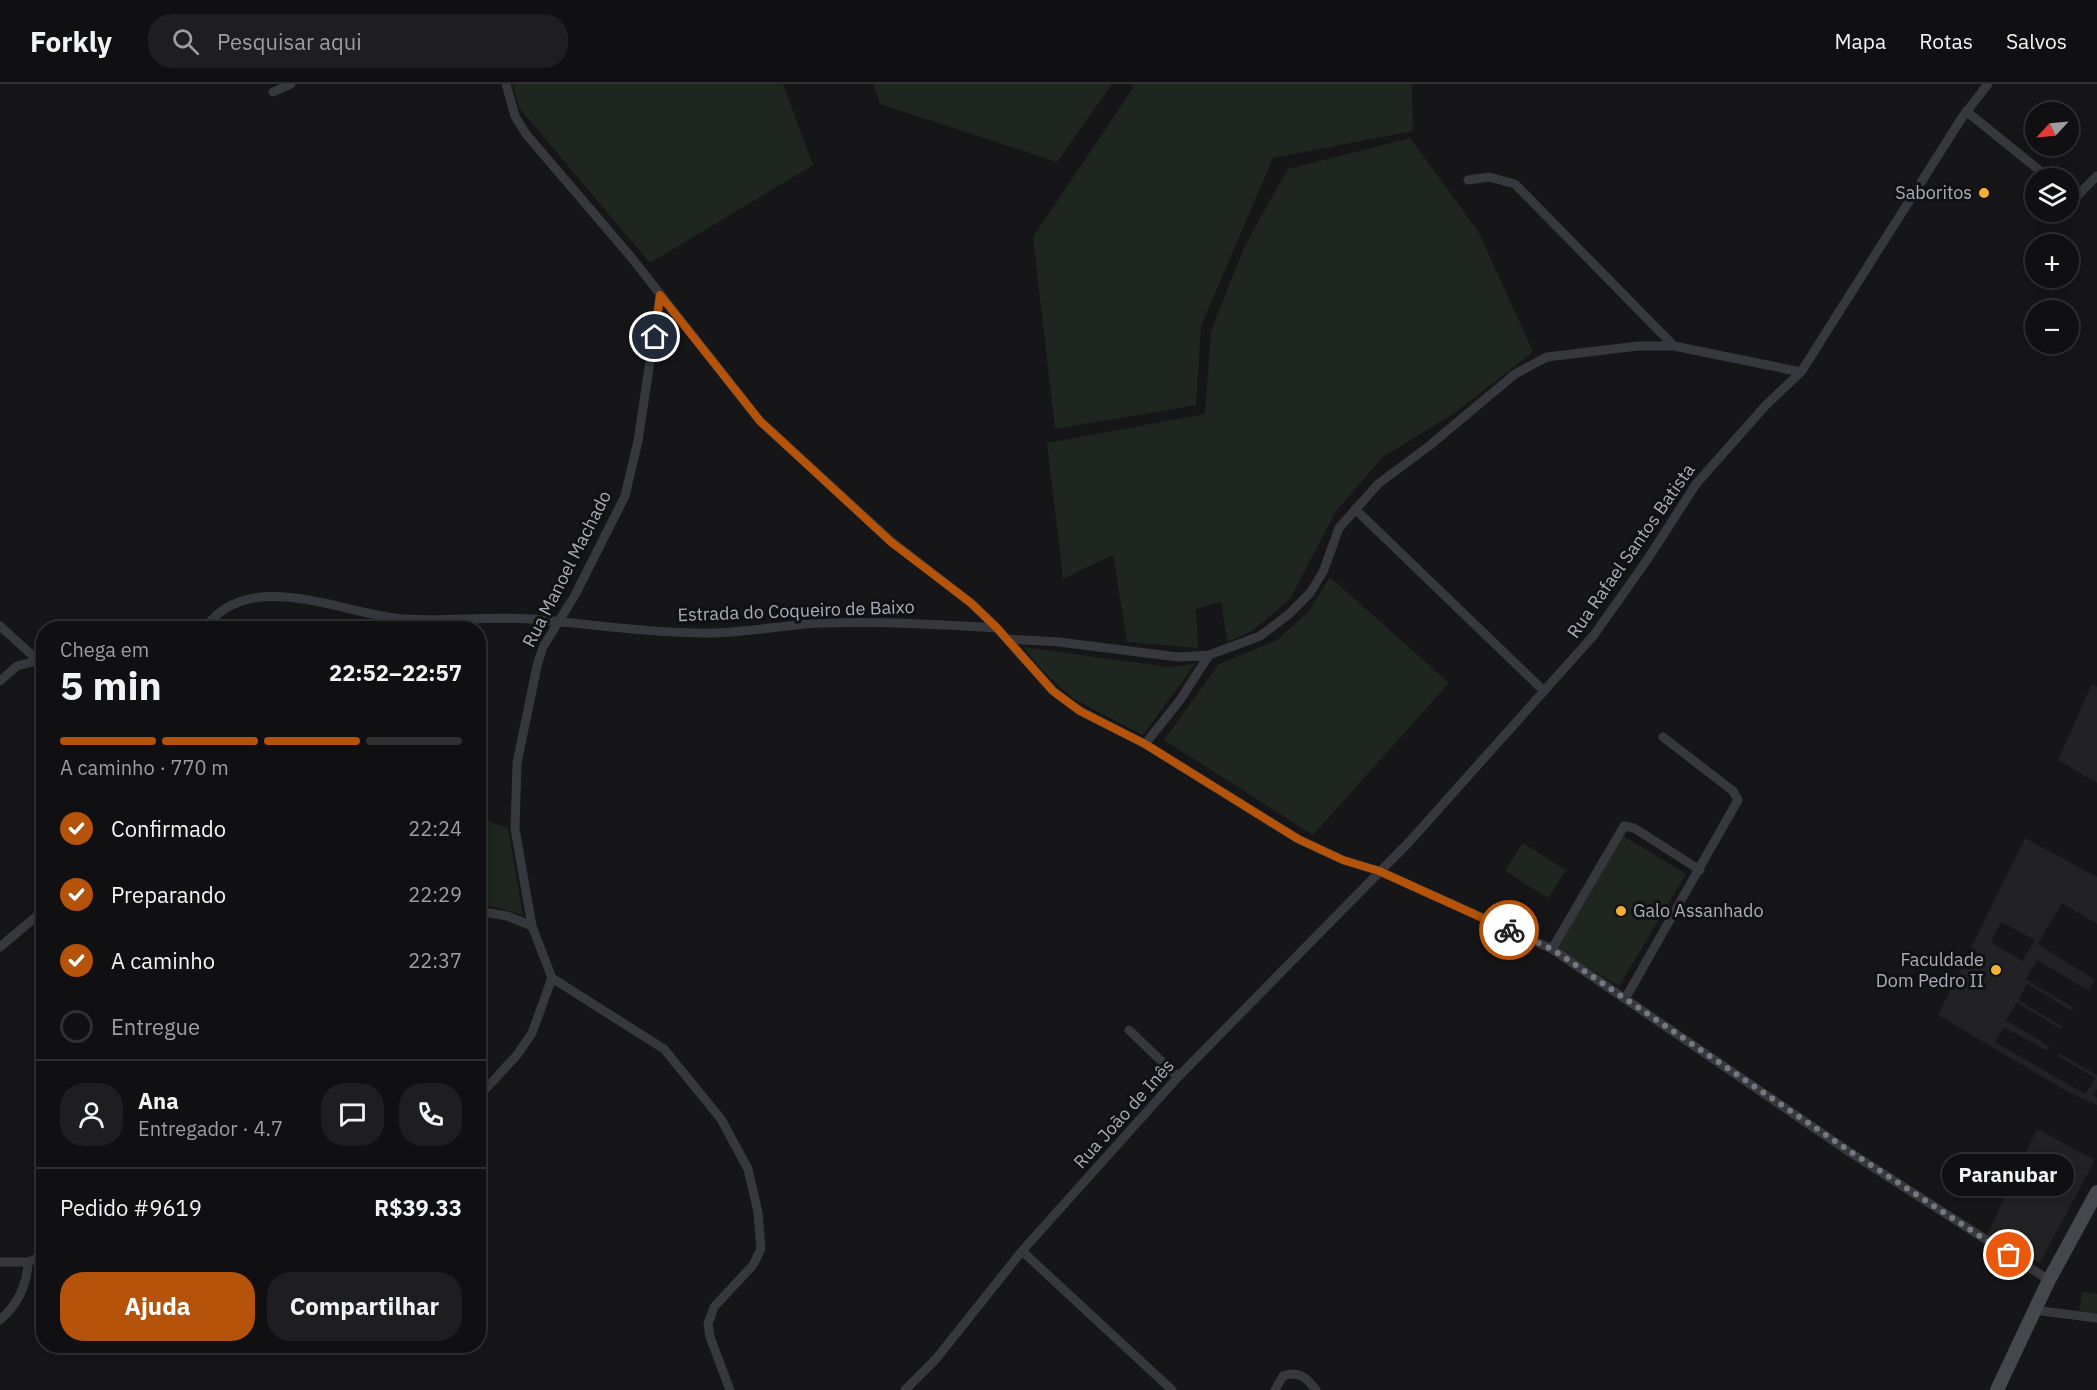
<!DOCTYPE html>
<html lang="pt">
<meta charset="utf-8">
<style>
:root{--surface:#101012;--page:#1e1e20;--text:#f1f3f6;--muted:#9c9d9f;--line:#303032;--accent:#b45309}
body{margin:0;font-family:"IBM Plex Sans",sans-serif;background:var(--page);color:var(--text);height:100vh;display:flex;flex-direction:column;font-size:22px;white-space:nowrap}
*{box-sizing:border-box;margin:0}
p{font-size:20px;color:var(--muted)}
.icon{flex:none;width:33px;height:33px;fill:none;stroke:currentColor;stroke-width:2;stroke-linecap:round;stroke-linejoin:round}
.map{position:relative;flex:1;overflow:hidden}
.sheet{position:absolute;left:36px;top:537px;width:450px;height:732px;display:flex;flex-direction:column;background:var(--surface);border-radius:24px;box-shadow:0 3px 15px #0003,0 0 0 2px var(--line)}
.sheet>*{flex:none}
.needle{width:39px;rotate:244deg}
.controls{position:absolute;left:2025px;top:18px;display:grid;gap:12px}
.controls a{display:grid;place-items:center;width:54px;height:54px;border-radius:50%;background:var(--surface);box-shadow:0 3px 15px #0003,0 0 0 2px var(--line);font-size:30px}
.pin{position:absolute;display:grid;place-items:center;width:51px;height:51px;color:#fff;margin:-26px;border:3px solid #fff;border-radius:50%;box-shadow:0 2px 6px #0007}
.courier{position:absolute;display:grid;place-items:center;width:60px;height:60px;margin:-30px;border:4px solid #b45309;border-radius:50%;background:#fff;color:#222;box-shadow:0 2px 8px #0007}
.bubble{position:absolute;height:42px;border-radius:21px;background:var(--surface);box-shadow:0 3px 15px #0003,0 0 0 2px var(--line);font-size:20px;font-weight:800;line-height:42px;text-align:center}
.summary em{font-style:normal;font-weight:800}
.summary div{display:flex;flex-direction:column-reverse}
.summary{display:flex;align-items:center;justify-content:space-between;height:102px;padding:0 24px}
h1{font-size:39px;font-weight:800;line-height:45px}
.bar{display:grid;grid-template-columns:repeat(4,1fr);gap:9px 6px;align-content:center;height:72px;padding:0 24px}
.bar i{height:8px;border-radius:4px;background:var(--line)}
.bar .on{background:var(--accent)}
.bar p{grid-column:span 4}
.line{display:flex;align-items:center;gap:15px;padding:0 24px;border-top:2px solid var(--line)}
.line div{flex:1}
.round{display:grid;place-items:center;flex:none;width:63px;height:63px;border-radius:24px;background:var(--page)}
ol{padding:0 24px;list-style:none}
li{display:flex;align-items:center;gap:18px;height:66px}
li p{margin-inline-start:auto}
li .icon{padding:6px;border-radius:50%;background:var(--accent);color:#fff;stroke-width:4}
li:last-child{color:var(--muted)}
li i{width:33px;height:33px;border:3px solid var(--line);border-radius:50%}
.primary-button{display:flex;gap:12px;margin-top:auto;padding:12px 24px}
.primary-button a{flex:1;height:69px;border-radius:24px;background:var(--accent);color:#fff;font-size:24px;font-weight:800;line-height:69px;text-align:center}
.primary-button a+a{background:var(--page);color:var(--text)}
header{display:flex;align-items:center;gap:36px;box-sizing:border-box;height:84px;padding:0 30px;background:var(--surface);border-bottom:2px solid var(--line)}
header strong{font-size:28px}
nav{display:flex;gap:33px;margin-inline-start:auto;font-size:21px}
.search{width:420px;height:54px;background:var(--page);display:flex;align-items:center;gap:15px;box-sizing:border-box;padding:0 21px;border-radius:24px;color:var(--muted);font-size:22px}
.map>svg:first-child{display:block}
.built{fill:#222225;fill-rule:evenodd}
.green{fill:#1e261f}
.lines{fill:none;stroke-linecap:round;stroke-linejoin:round}
.street{stroke:#37383d;stroke-width:9}
.secondary{stroke:#45474d;stroke-width:14}
.done{stroke:#757880;stroke-width:6;stroke-dasharray:0 10.8}
.route{stroke:#b45309;stroke-width:8}
.poi-dot{fill:#f2b134;stroke:#111113;stroke-width:2}
.labels{text-anchor:middle;stroke-width:6;stroke-linejoin:round;paint-order:stroke}
.poi-label{font-size:18px;fill:#a8adb8;stroke:#111113;text-anchor:end}
.street-label{font-size:18px;fill:#a8adb8;stroke:#111113}
</style>
<header>
<strong>Forkly</strong>
<div class="search"><svg class="icon" aria-label="search" viewBox="0 0 24 24"><circle cx="10" cy="10" r="6"/><path d="M15 15l6 6"/></svg>Pesquisar aqui</div>
<nav><a>Mapa</a><a>Rotas</a><a>Salvos</a></nav>
</header>
<div class="map">
<svg width="2097" height="1306" viewBox="0 0 2097 1306">
<rect width="100%" height="100%" fill="#161618"/>
<!-- built -->
<path class="built" d="M2092,600L2097,603V699L2058,676Z
M2025,754L2097,793V840L2062,819L2038,860L2095,896L2089,907L2037,876L2026,895L2074,924L2072,927L2027,900L2019,916L2063,943L2061,945L2017,919L2006,936L2049,962L2047,967L2004,943L1995,958L2085,1010L2095,994L2058,972L2059,969L2097,991V1005L2093,1011L2097,1014V1021L2068,1008L1938,931ZM2001,838L2035,856L2022,877L1991,858Z
M2037,1045L2095,1076L2040,1179L1987,1151Z"/>
<!-- green -->
<path class="green" d="M512,0H783L813,81L650,179L520,25Z
M873,0H1112L1057,78L880,20Z
M1132,0H1412L1413,47L1273,74L1201,242L1196,321L1055,345L1033,153L1133,4Z
M1410,54L1478,147L1533,268L1453,330L1383,373L1336,427L1290,515L1252,547L1227,558L1221,518L1196,525L1198,564L1127,558L1113,471L1063,495L1047,359L1205,330L1211,247L1245,161L1288,85Z
M1330,493L1449,599L1313,751L1164,656L1219,580L1276,557L1308,528Z
M1023,563L1168,583L1195,580L1143,651L1072,614L1041,585Z
M479,734L508,744L523,831L479,819Z
M1622,751L1686,790L1619,902L1555,864Z
M1523,759L1566,786L1548,814L1505,787Z
M2082,1208L2097,1210V1229L2079,1227Z"/>
<g class="lines">
<!-- street -->
<path class="street" d="M506,0L515,32L526,50L631,173L760,337L891,457L971,519L997,544L1053,607L1080,627L1145,660L1298,755L1343,776L1379,787L1552,865L1851,1069L2049,1196
M273,8L291,0
M1966,27L2049,94
M1468,96L1489,93L1515,100L1674,262
M2068,110L2074,115L2097,92
M660,211L638,357L625,412L575,511L543,563L537,582L517,679L515,745L532,842L552,894L664,965L721,1035L748,1085L758,1128L761,1165L753,1181L714,1223L708,1240L710,1253L730,1306
M1355,425L1544,607
M0,542L44,582
M205,544C251,481 343,531 405,535C450,538 496,531 541,536C597,541 652,549 708,549C746,549 783,541 821,539C880,537 938,540 997,544
M1007,555L1059,558L1178,573L1209,571L1260,552L1288,531L1310,509L1323,488L1339,444L1378,400L1429,362L1515,290L1547,273L1638,262H1674L1801,288
M0,597L17,582L37,577
M1145,660L1180,616L1209,571
M478,827L507,832L532,842
M0,863L44,826
M1552,865L1624,742L1634,744L1700,786
M1625,915L1738,716L1733,707L1663,653
M1129,946L1178,993
M478,1013L517,971L532,949L552,894
M1022,1167L1172,1306
M0,1178H28L44,1171
M2034,1226L2097,1234
M0,1236C17,1221 27,1201 28,1178
M905,1306L936,1275L1022,1167L1178,993L1410,757L1594,551L1647,476L1696,400L1766,321L1801,288L1963,32L1988,0
M1275,1306L1283,1292C1298,1286 1307,1294 1316,1306"/>
<!-- secondary -->
<path class="secondary" d="M1997,1306L2049,1196L2097,1108"/>
</g>
<g class="lines">
<!-- done -->
<path class="done" d="M1509,846L1552,865L1851,1068L2009,1171"/>
<!-- route -->
<path class="route" d="M655,253L660,211L760,337L891,458L971,519L997,544L1053,607L1080,627L1145,660L1298,755L1343,776L1379,787L1509,846"/>
</g>
<!-- markers -->
<g class="poi-dot">
<circle cx="1984" cy="109" r="6"/>
<circle cx="1621" cy="827" r="6"/>
<circle cx="1996" cy="886" r="6"/>
</g>
<g class="labels">
<!-- poi labels -->
<g class="poi-label">
<text x="1972" y="115">Saboritos</text>
<text x="1633" y="833" text-anchor="start">Galo Assanhado</text>
<text x="1984" y="882">Faculdade<tspan x="1984" dy="21">Dom Pedro II</tspan></text>
</g>
<!-- street labels -->
<g class="street-label">
<text transform="translate(1631 467) rotate(-55)" y="6">Rua Rafael Santos Batista</text>
<text transform="translate(567 485) rotate(-63)" y="6">Rua Manoel Machado</text>
<text transform="translate(796 527) rotate(-2)" y="6">Estrada do Coqueiro de Baixo</text>
<text transform="translate(1124 1030) rotate(-48)" y="6">Rua João de Inês</text>
</g>
</g>
</svg>
<div class="controls">
<a><svg class="needle" viewBox="-14 -14 28 28"><path d="M0-13l5 13h-10z" fill="#e53935"/><path d="M0 13l5-13h-10z" fill="#9c9d9f"/></svg></a>
<a><svg class="icon" aria-label="layers" viewBox="0 0 24 24"><path d="M12 4l9 5-9 5-9-5zM3 14l9 5 9-5"/></svg></a>
<a>+</a>
<a>−</a>
</div>
<div class="pin" style="left:2009px;top:1171px;background:#ea580c"><svg class="icon" aria-label="bag" viewBox="0 0 24 24"><path d="M5 8h14l-1 12H6zM9 8a3 3 0 0 1 6 0"/></svg></div>
<div class="pin" style="left:655px;top:253px;background:#1f2937"><svg class="icon" aria-label="home" viewBox="0 0 24 24"><path d="M3 11l9-7 9 7M6 9v11h12V9"/></svg></div>
<div class="courier" style="left:1509px;top:846px"><svg class="icon" aria-label="bike" viewBox="0 0 24 24"><circle cx="6" cy="16" r="4"/><circle cx="18" cy="16" r="4"/><path d="M6 16l4-8h5l3 8M10 8l3 8H6M13 5h3"/></svg></div>
<div class="bubble" style="left:1942px;top:1070px;width:132px">Paranubar</div>
<section class="sheet">
<div class="summary"><div><h1>5 min</h1><p>Chega em</p></div><em>22:52–22:57</em></div>
<div class="bar"><i class="on"></i><i class="on"></i><i class="on"></i><i></i><p>A caminho · 770 m</p></div>
<ol>
<li><svg class="icon" aria-label="check" viewBox="0 0 24 24"><path d="M5 12l5 5 9-10"/></svg>Confirmado<p>22:24</p></li>
<li><svg class="icon" aria-label="check" viewBox="0 0 24 24"><path d="M5 12l5 5 9-10"/></svg>Preparando<p>22:29</p></li>
<li><svg class="icon" aria-label="check" viewBox="0 0 24 24"><path d="M5 12l5 5 9-10"/></svg>A caminho<p>22:37</p></li>
<li><i></i>Entregue</li>
</ol>
<div class="line" style="height:108px"><a class="round"><svg class="icon" aria-label="person" viewBox="0 0 24 24"><circle cx="12" cy="8" r="4"/><path d="M4 21q1-7 8-7t8 7"/></svg></a><div><b>Ana</b><p>Entregador · 4.7</p></div><a class="round"><svg class="icon" aria-label="chat" viewBox="0 0 24 24"><path d="M4 5h16v11H9l-5 4z"/></svg></a><a class="round"><svg class="icon" aria-label="phone" viewBox="0 0 24 24"><path d="M5 4h4l2 5-3 2q2 4 5 5l2-3 5 2v4C11 20 4 13 5 4z"/></svg></a></div>
<div class="line" style="height:78px"><div>Pedido #9619</div><b>R$39.33</b></div>
<div class="primary-button"><a>Ajuda</a><a>Compartilhar</a></div>
</section>
</div>
